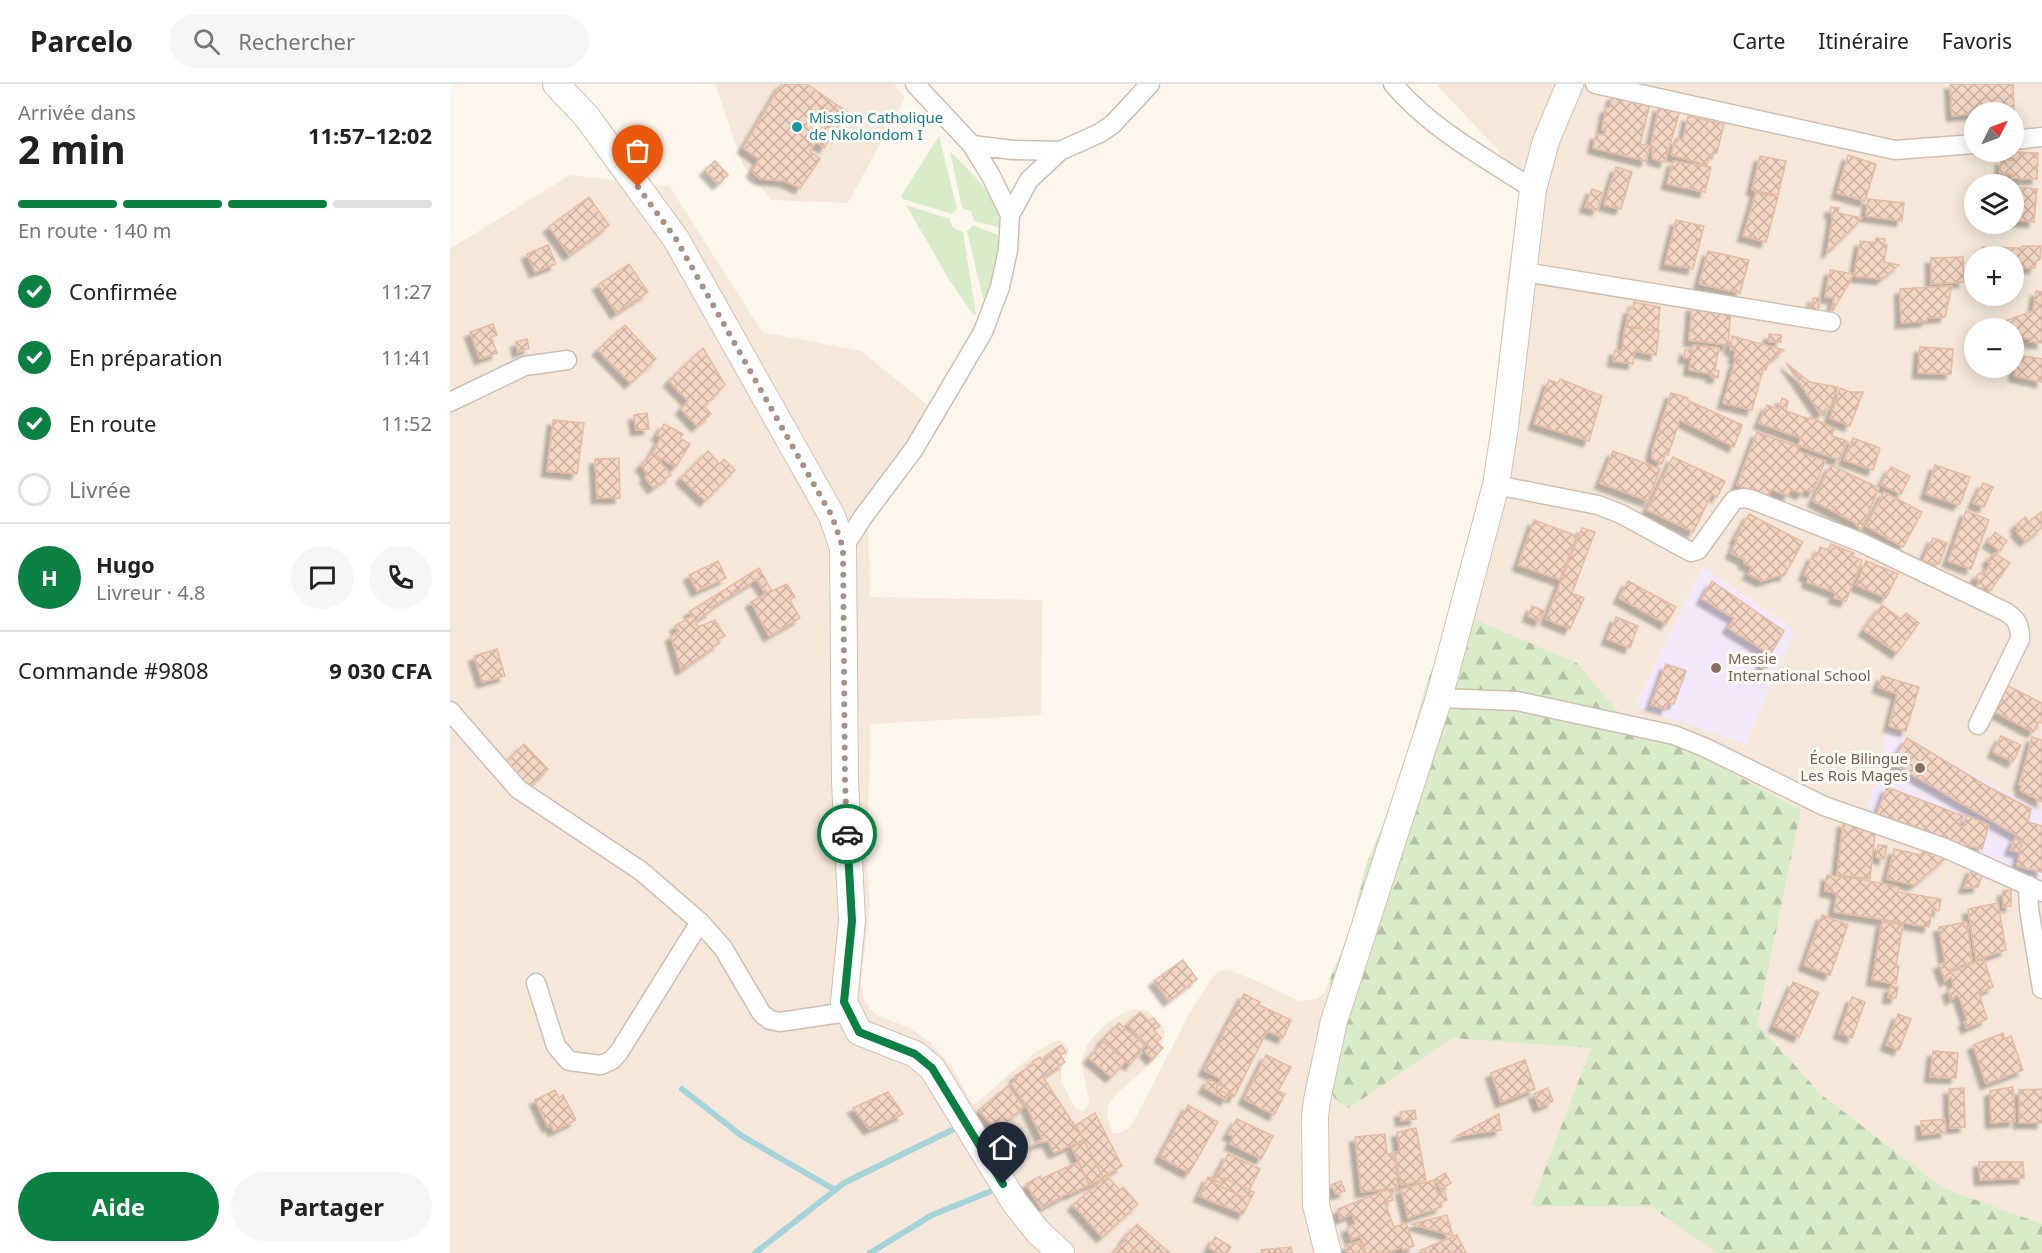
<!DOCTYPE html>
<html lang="fr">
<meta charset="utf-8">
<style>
:root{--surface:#fff;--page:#f6f6f6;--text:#222;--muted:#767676;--line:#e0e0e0;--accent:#0b8043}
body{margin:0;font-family:"Noto Sans",sans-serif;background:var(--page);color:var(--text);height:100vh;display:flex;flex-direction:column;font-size:22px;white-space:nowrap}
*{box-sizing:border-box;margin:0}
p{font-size:20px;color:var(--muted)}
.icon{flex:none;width:33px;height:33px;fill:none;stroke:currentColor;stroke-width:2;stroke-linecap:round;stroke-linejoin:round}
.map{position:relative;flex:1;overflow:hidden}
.drawer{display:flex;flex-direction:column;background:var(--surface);width:450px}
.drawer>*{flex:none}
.needle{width:39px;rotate:48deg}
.controls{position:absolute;left:1514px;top:18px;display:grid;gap:12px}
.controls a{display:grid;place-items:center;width:60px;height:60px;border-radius:50%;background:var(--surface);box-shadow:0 3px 15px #0003;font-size:30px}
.pin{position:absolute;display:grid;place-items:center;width:51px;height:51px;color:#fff;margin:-62px -26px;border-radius:50% 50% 50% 0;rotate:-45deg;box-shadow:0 0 6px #0007}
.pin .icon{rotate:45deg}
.courier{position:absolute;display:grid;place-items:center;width:60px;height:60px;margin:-30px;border:4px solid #0b8043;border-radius:50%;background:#fff;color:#222;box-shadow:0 2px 8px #0007}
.summary em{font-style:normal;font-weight:700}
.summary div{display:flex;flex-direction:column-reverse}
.summary{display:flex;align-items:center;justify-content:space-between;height:102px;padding:0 18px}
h1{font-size:39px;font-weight:700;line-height:45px}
.bar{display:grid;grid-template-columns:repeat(4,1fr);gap:9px 6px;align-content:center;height:72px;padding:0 18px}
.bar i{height:8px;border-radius:4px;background:var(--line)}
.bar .active{background:var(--accent)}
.bar p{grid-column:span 4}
.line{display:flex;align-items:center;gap:15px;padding:0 18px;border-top:2px solid var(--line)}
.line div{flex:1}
.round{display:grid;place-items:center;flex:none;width:63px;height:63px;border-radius:32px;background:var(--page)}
ol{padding:0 18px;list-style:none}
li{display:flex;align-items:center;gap:18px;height:66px}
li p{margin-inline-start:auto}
li .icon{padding:6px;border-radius:50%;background:var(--accent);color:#fff;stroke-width:4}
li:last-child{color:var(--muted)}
li i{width:33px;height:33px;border:3px solid var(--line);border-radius:50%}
.primary-button{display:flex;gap:12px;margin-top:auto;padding:12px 18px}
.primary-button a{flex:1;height:69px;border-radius:36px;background:var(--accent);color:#fff;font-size:24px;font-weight:700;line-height:69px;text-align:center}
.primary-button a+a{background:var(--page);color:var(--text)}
header{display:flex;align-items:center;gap:36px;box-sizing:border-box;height:84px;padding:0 30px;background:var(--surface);border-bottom:2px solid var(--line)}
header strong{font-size:28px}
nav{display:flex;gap:33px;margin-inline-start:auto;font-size:21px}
.search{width:420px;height:54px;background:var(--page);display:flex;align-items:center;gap:15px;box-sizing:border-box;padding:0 21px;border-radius:33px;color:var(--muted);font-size:22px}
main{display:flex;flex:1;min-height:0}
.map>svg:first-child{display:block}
.residential{fill:#f5e8da;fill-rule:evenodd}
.education{fill:#f3e8fa}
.green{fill:#d8ecc9}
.forest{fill:url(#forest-firs)}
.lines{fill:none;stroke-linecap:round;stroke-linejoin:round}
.stream{stroke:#a5d3da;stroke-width:6}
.building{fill:url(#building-cross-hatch);stroke:#e6bba3;stroke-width:1.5;filter:url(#shadow)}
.street-casing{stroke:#d1beb0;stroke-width:21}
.secondary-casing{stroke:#d6c0b0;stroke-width:28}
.street{stroke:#fff;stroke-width:18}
.secondary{stroke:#fff;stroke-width:26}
.done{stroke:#a89285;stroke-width:6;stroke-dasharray:0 10.8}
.route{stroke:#0b8043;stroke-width:8}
.culture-dot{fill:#0f9aa8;stroke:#fffaf3;stroke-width:2}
.education-dot{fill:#8d6e63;stroke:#fffaf3;stroke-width:2}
.labels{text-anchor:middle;stroke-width:6;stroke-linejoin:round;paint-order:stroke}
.culture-label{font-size:15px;fill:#0d838f;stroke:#fffaf3;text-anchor:start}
.education-label{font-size:15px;fill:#785e54;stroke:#fffaf3;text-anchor:start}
</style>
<header>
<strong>Parcelo</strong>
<div class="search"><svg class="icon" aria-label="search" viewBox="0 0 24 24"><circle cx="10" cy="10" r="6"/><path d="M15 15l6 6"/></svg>Rechercher</div>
<nav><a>Carte</a><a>Itinéraire</a><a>Favoris</a></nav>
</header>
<main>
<section class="drawer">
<div class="summary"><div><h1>2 min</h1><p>Arrivée dans</p></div><em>11:57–12:02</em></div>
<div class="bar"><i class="active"></i><i class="active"></i><i class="active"></i><i></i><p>En route · 140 m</p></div>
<ol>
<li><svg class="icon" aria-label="check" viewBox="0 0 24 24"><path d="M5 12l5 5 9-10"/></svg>Confirmée<p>11:27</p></li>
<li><svg class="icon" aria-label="check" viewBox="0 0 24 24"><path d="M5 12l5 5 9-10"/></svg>En préparation<p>11:41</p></li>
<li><svg class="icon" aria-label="check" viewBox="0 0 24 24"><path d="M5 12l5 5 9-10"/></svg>En route<p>11:52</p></li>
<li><i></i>Livrée</li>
</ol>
<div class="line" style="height:108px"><b class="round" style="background:var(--accent);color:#fff">H</b><div><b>Hugo</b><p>Livreur · 4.8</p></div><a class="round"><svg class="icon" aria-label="chat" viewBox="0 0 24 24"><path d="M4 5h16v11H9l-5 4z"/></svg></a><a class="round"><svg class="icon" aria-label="phone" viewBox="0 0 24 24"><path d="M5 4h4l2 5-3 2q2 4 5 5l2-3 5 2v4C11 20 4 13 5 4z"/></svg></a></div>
<div class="line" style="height:78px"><div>Commande #9808</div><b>9 030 CFA</b></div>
<div class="primary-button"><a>Aide</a><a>Partager</a></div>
</section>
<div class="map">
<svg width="1592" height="1169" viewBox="0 0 1592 1169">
<defs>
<pattern id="forest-firs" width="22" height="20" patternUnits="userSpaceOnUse" patternTransform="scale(1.5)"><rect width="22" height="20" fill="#d8ecc9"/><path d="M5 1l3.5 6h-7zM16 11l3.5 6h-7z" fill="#b4c2a5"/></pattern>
<pattern id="building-cross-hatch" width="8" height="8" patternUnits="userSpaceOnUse" patternTransform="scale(1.5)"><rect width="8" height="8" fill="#f3d5c3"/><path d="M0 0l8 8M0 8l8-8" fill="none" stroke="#cab0a1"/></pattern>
<filter id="shadow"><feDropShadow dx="-5.5" dy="5.5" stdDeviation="1.5" flood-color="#0004"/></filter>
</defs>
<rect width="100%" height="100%" fill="#fdf6ec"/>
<!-- residential -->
<path class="residential" d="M265,0H444L455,14L398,119L321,116L293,81Z
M986,0H1592V1140L1493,1104L1373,1012L1307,940L1351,726L1168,629L1127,579L1003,526L1025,442L1028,416L1033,402L1044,327L1058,188L1072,92ZM1524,28H1563V68H1524ZM1524,100H1563V140H1524ZM1524,172H1563V212H1524ZM1524,244H1563V284H1524Z
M120,91L220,103L312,248L411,267L495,335L439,411L418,445L420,513L592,516L591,631L420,640L417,784L420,820L411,900L414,915L421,926L428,932L458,943L479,957L501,982L523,1021L528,1018L584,969L601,959L611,956L619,965L611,988V997L624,1022L626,1025L632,1027L637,1023L639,1016L631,977L638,959L655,941L671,930L685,925L698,927L713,942L715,948L714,955L703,977L666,1011L658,1021L657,1033L660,1043L663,1049H670L679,1044L685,1035L739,930L762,894L769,887L779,886L797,893L850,917L867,915L874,909L878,900L899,912V1024L1002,953L1141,964L1082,1121L1201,1123L1267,1169H0V165Z"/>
<!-- education -->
<path class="education" d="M1253,483L1345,546L1296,660L1185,622Z
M1437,644L1592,727V800L1418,725Z"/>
<!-- green -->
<path class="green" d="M489,52L507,125L502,130L453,115L451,112Z
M500,67C520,88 550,113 551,144L524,137L521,127L512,124Z
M456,121L500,135L503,144L513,148L526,231L522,229L500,197Z
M523,141L548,151C550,174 543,197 534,218L517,147Z"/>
<!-- forest -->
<path class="forest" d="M1003,526L1127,579L1169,629L1351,726L1307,940L1373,1012L1493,1104L1592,1140V1169H1267L1201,1123L1081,1122L1141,964L1002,954L899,1024L887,1018L880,1006L899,912L878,900L899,848L916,781L936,733L956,674L976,601L991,564Z"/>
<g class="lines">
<!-- stream -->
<path class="stream" d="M232,1005L292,1052L385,1106
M305,1169L394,1099L506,1044
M420,1169L482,1131L544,1106"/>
</g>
<!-- building -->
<path class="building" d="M331,0H357L397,28L374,64L366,58L360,67L370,75L350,104L335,97L310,95L302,88L309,75L293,64Z
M1500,0H1563L1564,26L1502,32Z
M1163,11L1200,20L1190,60L1200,62L1196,77L1143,64L1146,50L1153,51L1156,47L1152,45L1156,24L1160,23Z
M1209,22L1230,26L1215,78L1203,75L1201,60Z
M1238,32L1274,40L1267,69L1260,70L1257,81L1221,71L1225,55H1233Z
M1562,68L1588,69L1587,95L1562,94L1563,90L1550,89L1551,76H1562Z
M1398,71L1426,80L1415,117L1387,109Z
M1310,72L1336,77L1328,111L1302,106Z
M265,77L278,91L268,100L255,86Z
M1223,77L1261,83L1255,108L1217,100Z
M1166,83L1182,88L1171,125L1154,121Z
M1564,103L1587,105L1584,138L1563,136Z
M1142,105L1153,109L1147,126L1135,123Z
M1306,108L1328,113L1316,158L1293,152Z
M139,113L159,141L119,171L99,143Z
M1418,115L1454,119L1452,137L1416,132Z
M1381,123L1389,124L1388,129L1412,134L1377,169L1383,129H1380Z
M1226,136L1254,142L1243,185L1215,180Z
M1426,154L1435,155L1434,161H1437L1434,178L1449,181L1431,195L1404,192L1410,157L1425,159Z
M98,161L106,180L85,188L77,170Z
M1572,162H1591L1590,176L1586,177L1585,184H1572L1571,201H1563V172H1532V163L1572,164Z
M1258,167L1299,176L1290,209L1249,200Z
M1513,173L1514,198L1481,200V174Z
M179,180L198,208L166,229L148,201Z
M1380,186L1404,190L1381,230L1384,214L1375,213Z
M1502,202L1495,233L1477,234V237L1451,239L1450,205Z
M1586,207L1592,208V259L1580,258L1581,255L1563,253V244H1535L1583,227Z
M1363,214H1370L1368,227H1359L1360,220H1363Z
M1184,218L1210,223L1208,247L1176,242L1179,225H1183Z
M1242,222L1281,226L1278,261L1239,256Z
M43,240L47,251L41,253L47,269L30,275L20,248Z
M175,241L206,275L180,299L148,266Z
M1175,243L1209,247L1206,271L1185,267L1183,280L1163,277L1165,266L1172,267Z
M1319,250L1331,251V258H1319Z
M1282,252L1334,266L1318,278L1316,286L1313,285L1302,326L1273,319L1285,277L1290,278L1291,276L1284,274L1285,267L1280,265Z
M77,255L79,264L68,268L66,258Z
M1243,261L1269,264L1265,286L1269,287L1268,294L1261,293L1262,290L1239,286L1241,274H1234L1235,266L1242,267Z
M1470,263L1503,265L1501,290L1468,289Z
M253,264L275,301L254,322L261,330L247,342L231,325L238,317L219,297Z
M1568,271L1592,275V298L1564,292Z
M1336,279L1360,298L1388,303L1379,326L1375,325L1371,331Z
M1110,295L1152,312L1139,357L1084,340L1099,296L1108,299Z
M1390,304L1400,308H1413L1400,342L1380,334Z
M1221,309L1238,314L1237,316L1292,341L1284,363L1230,336L1218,371L1215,370L1212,380L1202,374V366Z
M1332,314L1338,317L1336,327L1359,335L1360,333L1373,339L1384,345L1382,352L1397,357L1389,376L1348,361L1351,354L1309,339L1317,321L1328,325Z
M197,329L199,345L186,346L184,331Z
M103,336L134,339L127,390L97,387Z
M214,340L233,350L230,354L240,360L226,383L205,371L221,391L203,404L195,393L198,391L191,381L202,370L211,353L207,351Z
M1307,348L1349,363L1347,367L1375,377L1363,408L1354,405L1352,410L1341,405L1338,412L1321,405L1318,413L1287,401Z
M1403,354L1430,364L1423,386L1394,376Z
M258,367L270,380L274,375L285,386L255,417L231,394Z
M1163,367L1210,385L1198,417L1150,399Z
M1223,373L1275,397L1267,413L1262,410L1243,448L1197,426Z
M169,374L170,414H147L145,375Z
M1381,381L1429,404L1411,446L1404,438L1363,417Z
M1485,381L1520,393L1511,418L1508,421L1476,410Z
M1441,383L1460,392L1451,410L1431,401Z
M1533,399L1543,403L1534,423L1523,419Z
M1434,408L1472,428L1453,463L1416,442Z
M1516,427L1539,436L1521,485L1498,477Z
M1591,428L1592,444L1575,457L1566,447L1568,445L1566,441L1575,433L1579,438Z
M1299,430L1353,458L1334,492L1331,491L1312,497L1298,490L1302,483L1294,479L1295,476L1281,469L1287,456L1285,455Z
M1084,436L1127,452L1110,496L1068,481Z
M1132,444L1145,448L1122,509L1134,514L1120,545L1096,535Z
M1545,448L1557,457L1550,467L1538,458Z
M1483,454L1497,459L1489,480L1487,479L1486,481L1473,476Z
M1381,460L1404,469L1402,472L1412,476L1396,517L1384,514L1386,509L1357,498L1359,493L1354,491L1363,471L1367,472L1370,463L1378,466Z
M1544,469L1560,479L1540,507L1534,502L1532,505L1527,503L1529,496L1525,494L1529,489L1533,491L1541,479L1537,477Z
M268,477L276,494L247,507L239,491Z
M1416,477L1448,490L1436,514L1406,501Z
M309,484L322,507L337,500L345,513L340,516L350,534L319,552L301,518L316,510L307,495L260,524L261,527L245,537L248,543L265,536L275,552L267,556L269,559L231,586L221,552L229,547L225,542L242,532L239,528Z
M1178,497L1226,523L1216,540L1169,514Z
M1262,497L1334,547L1321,569L1322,570L1317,584L1311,583L1315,567L1278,544L1284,534L1252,515Z
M1432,521L1451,535L1456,529L1469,539L1447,569L1414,546Z
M1082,522L1094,527L1090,537L1078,532Z
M1166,533L1188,542L1180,564L1157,555Z
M47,565L55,592L32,598L24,572Z
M1216,580L1236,587L1224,620L1218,619L1216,625L1201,621Z
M1432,592L1469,603L1456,647L1439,642L1447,610L1428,603Z
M1558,602L1592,619V639L1589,638L1583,648L1545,628Z
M1551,652L1571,661L1563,678L1543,668Z
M1582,653L1592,656V718L1570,706L1572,702L1569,701Z
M1457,654L1537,702L1581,725L1578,738L1592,742V788L1567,782L1573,755L1442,679Z
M74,660L98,685L79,704L55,679Z
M1437,703L1513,732L1509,742L1513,744L1516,731L1539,741L1532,765L1520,762L1519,764L1427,730Z
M1393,738L1426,741L1420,795L1387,791Z
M1565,754L1572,758L1569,768L1560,766Z
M1428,761L1437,762L1434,775L1426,773Z
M1444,765L1471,771L1472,768L1497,773L1464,801L1437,795Z
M1522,784L1533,789L1528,803L1514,804Z
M1377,791L1410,795L1449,803L1448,808L1491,815L1489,827L1482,826L1479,843L1384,828L1387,809L1375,807Z
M1561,806V822L1553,823V807Z
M1548,819L1556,866L1526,876L1518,825Z
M1372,831L1398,841L1380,891L1354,881Z
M1432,838L1453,841L1446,882H1449L1446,900L1422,896Z
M1517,838L1522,878L1499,886L1500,888L1534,875L1543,903L1529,909L1537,935L1517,944L1514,938L1517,936L1510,915L1507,911L1501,916L1498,906L1504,903L1501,893L1495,897L1489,880L1495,879L1489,843Z
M733,876L747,895L719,917L704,897Z
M1343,898L1369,909L1349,953L1324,942Z
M1440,903H1448L1446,914H1438Z
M794,910L810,918L809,921L841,936L833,954L817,947L784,1013L766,1005L771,995L754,986Z
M1402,913L1415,918L1402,954L1389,949Z
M690,928L699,937L703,934L710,942L704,946L711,954L707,958L713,964L702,975L695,967L699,963L677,941Z
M1448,930L1461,935L1449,966L1436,961Z
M669,939L695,961L680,981L652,956Z
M1553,949L1555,955L1561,952L1573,986L1536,1000L1523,961Z
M654,957L676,977L661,993L639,974Z
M611,961L616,968L610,971L615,978L593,993L634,1056L604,1069L598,1057L584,1060L592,1055L576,1021L561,1000L567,995L565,992L584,980L582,978L590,973L593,977L600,972L598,970Z
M1483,967L1508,969L1506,994L1480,993Z
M816,971L841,983L828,1007L835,1010L824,1031L794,1015Z
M1075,976L1085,1005L1051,1018L1041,989Z
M759,995L781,1007L776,1016L754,1004Z
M558,1002L574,1023L546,1047L529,1026Z
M1563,1003L1565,1037L1541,1039L1540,1007Z
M1098,1004L1103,1017L1089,1023L1084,1010Z
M1514,1004L1515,1043L1500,1044L1499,1005Z
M1592,1005V1039H1569V1006Z
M105,1006L109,1014L113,1011L126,1036L104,1047L101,1041L98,1043L85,1016Z
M438,1008L453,1030L419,1045L403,1024Z
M738,1021L768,1038L739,1089L710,1073Z
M965,1026L966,1035L951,1037L950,1028Z
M645,1029L672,1082L653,1093L626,1041Z
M1049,1030L1051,1046L1007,1052Z
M787,1035L823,1052L811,1075L780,1060L784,1053L778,1050Z
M1495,1035L1496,1048L1472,1051L1471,1037Z
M966,1044L976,1096L951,1101L945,1068L950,1067L947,1048Z
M935,1050L937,1070L942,1069V1073H945L948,1104L911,1108L905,1053Z
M634,1056L653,1094L640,1101L622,1064Z
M778,1070L810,1085L795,1114L763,1099Z
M628,1078L639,1101L620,1110L619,1109L591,1124L576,1100L590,1092L591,1095Z
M1529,1078H1573L1574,1094L1530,1096Z
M995,1089L1001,1099L991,1105L985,1095Z
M657,1092L670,1106L673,1103L688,1120L652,1153L623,1121Z
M758,1093L771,1099L774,1094L804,1108L793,1130L749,1112Z
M984,1096L987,1109L994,1107L997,1116L990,1119L991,1123L958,1134L951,1105Z
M891,1097L895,1107L886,1110L881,1101Z
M939,1105L943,1116L935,1119L944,1143L956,1139L964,1162L953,1166L952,1163L937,1169H916L910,1152L901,1156L897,1144L905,1140L902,1130L890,1135L888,1125Z
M997,1131L1003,1152L962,1140Z
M687,1140L696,1148L720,1169H689L675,1156L674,1155Z
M1007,1151L1016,1169H971V1166Z
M765,1153L781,1163L777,1169H767V1168L759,1164Z
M675,1156L688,1168V1169L681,1167L679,1169H663Z
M910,1157L914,1169H897L895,1162Z
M841,1163L842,1169H812L811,1166Z"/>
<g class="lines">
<defs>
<path id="street" d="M465,0L522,61L541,92L560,131
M943,0C981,45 1034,73 1083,105
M1145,0L1445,66L1524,60
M1563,56L1592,53
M522,61L563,66L610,67
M1074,188L1381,238
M0,318L75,282L117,276
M1046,401L1148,421L1171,430L1241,468L1248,466L1284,416L1293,414L1300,415L1410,458L1556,528C1567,535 1570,541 1570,555L1528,641
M393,464L413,433L464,365L533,248L550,203L558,166L560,131L579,96L610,67L650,49L663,40L700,0
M989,614L1067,617L1224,651L1254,663L1374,722L1495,764L1592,808
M0,627L68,705L191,787L250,838L273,864L312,930L320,936L330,938L397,928
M1578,801L1579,825L1592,905
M86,899L106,962L119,977L151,981L162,976L169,968L250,838"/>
<path id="secondary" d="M106,0L137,33L226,155L382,432L393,464L395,697L402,837L394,918L409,948L465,970L482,984L565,1119L588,1148L611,1169
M878,1169L866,1121L865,1032L867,1016L884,937L989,614L1046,401L1055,342L1083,105L1096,57L1120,0"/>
</defs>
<!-- street casing -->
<use href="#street" class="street-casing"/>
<!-- secondary casing -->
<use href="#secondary" class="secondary-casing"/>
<!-- street -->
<use href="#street" class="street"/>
<!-- secondary -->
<use href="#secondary" class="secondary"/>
</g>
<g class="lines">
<!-- done -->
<path class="done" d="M188,103L226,155L371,413L382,432L393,464L395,697L397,750"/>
<!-- route -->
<path class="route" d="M397,750L402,837L394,918L409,948L465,970L482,984L553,1100"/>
</g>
<!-- markers -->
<circle class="culture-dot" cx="347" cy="43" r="6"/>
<g class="education-dot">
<circle cx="1266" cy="584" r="6"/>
<circle cx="1470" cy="684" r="6"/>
</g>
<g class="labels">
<!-- culture labels -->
<g class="culture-label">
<text x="359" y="39">Mission Catholique<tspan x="359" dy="17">de Nkolondom I</tspan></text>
</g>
<!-- education labels -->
<g class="education-label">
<text x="1278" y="580">Messie<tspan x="1278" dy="17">International School</tspan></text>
<text x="1458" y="680" text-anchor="end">École Bilingue<tspan x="1458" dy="17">Les Rois Mages</tspan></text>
</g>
</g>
</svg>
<div class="controls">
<a><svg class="needle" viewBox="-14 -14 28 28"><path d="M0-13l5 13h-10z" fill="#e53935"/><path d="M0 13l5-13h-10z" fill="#767676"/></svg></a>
<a><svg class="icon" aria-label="layers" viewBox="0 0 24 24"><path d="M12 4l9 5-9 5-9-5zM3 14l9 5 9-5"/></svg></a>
<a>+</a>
<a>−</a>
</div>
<div class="pin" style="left:188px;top:103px;background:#ea580c"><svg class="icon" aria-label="bag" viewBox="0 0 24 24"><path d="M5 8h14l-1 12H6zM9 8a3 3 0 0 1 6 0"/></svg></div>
<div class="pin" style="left:553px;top:1100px;background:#1f2937"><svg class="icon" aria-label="home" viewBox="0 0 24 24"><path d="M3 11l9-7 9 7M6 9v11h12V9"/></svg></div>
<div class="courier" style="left:397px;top:750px"><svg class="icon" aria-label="car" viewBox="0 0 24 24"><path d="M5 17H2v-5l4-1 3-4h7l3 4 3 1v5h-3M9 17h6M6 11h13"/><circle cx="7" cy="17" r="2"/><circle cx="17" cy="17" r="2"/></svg></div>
</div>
</main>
